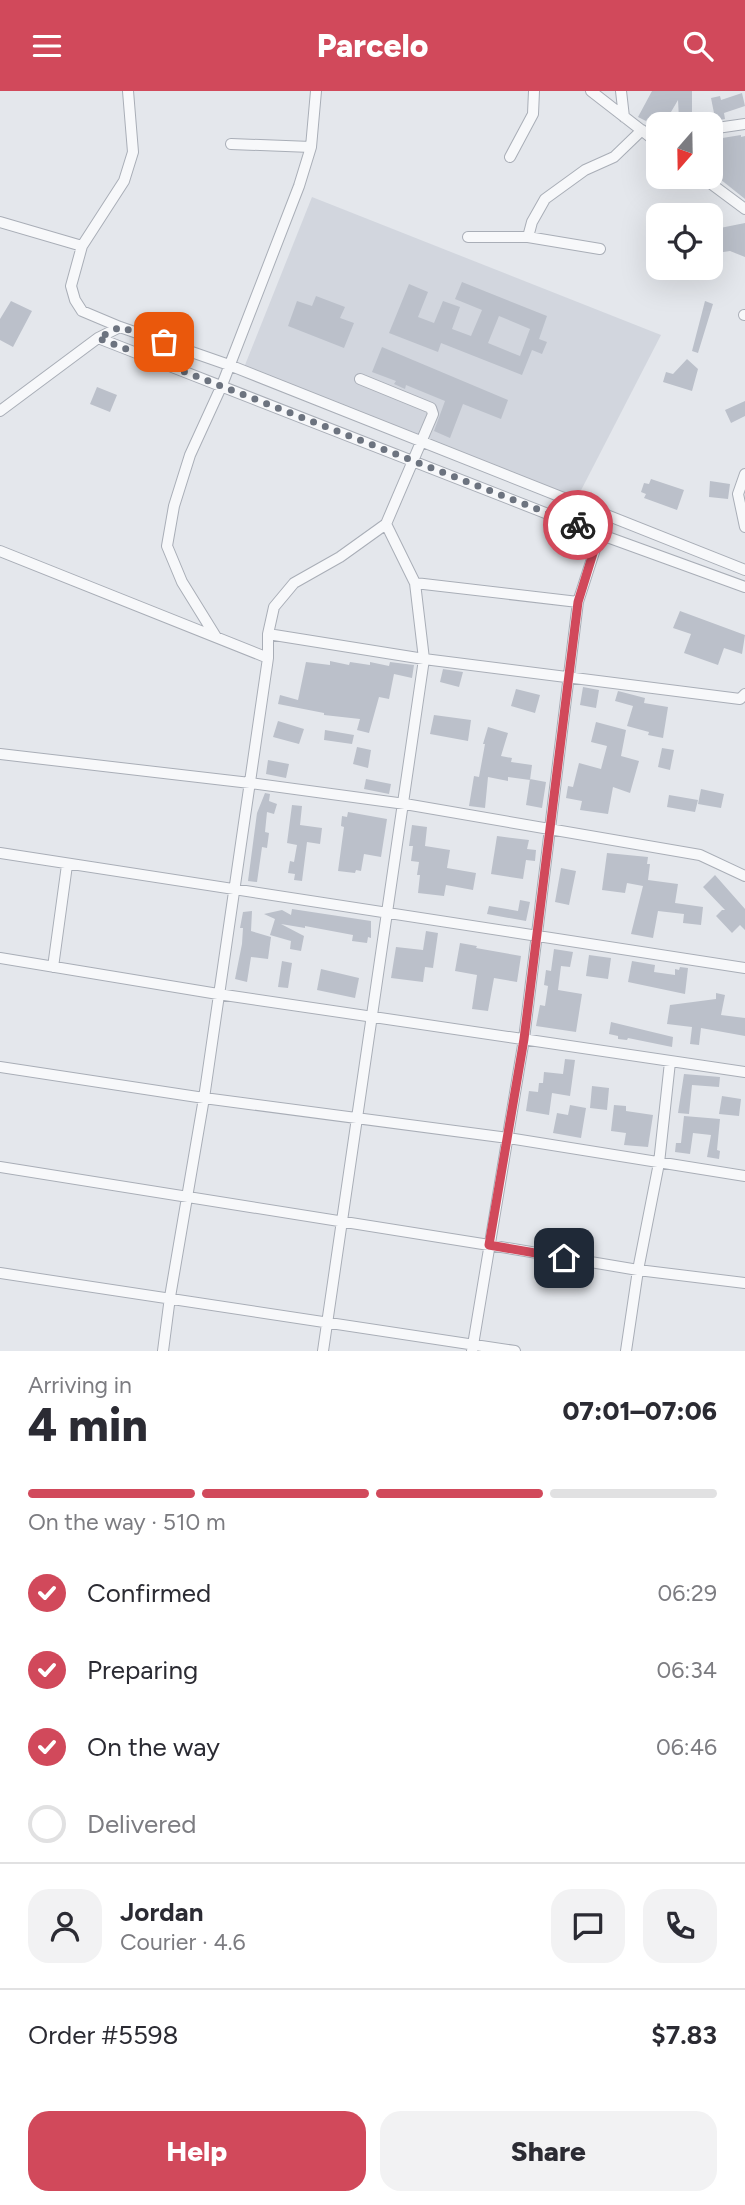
<!DOCTYPE html>
<meta charset="utf-8">
<style>
:root{--surface:#fff;--page:#f2f2f3;--text:#2b2b33;--muted:#7c7c81;--line:#e1e1e2;--accent:#d1495b}
body{margin:0;font-family:Figtree,sans-serif;background:var(--page);color:var(--text);height:100vh;display:flex;flex-direction:column;font-size:26px;white-space:nowrap}
*{box-sizing:border-box;margin:0}
p{font-size:23px;color:var(--muted)}
.icon{flex:none;width:38px;height:38px;fill:none;stroke:currentColor;stroke-width:2;stroke-linecap:round;stroke-linejoin:round}
.map{position:relative;height:1260px;overflow:hidden}
.sheet{display:flex;flex-direction:column;background:var(--surface);flex:1}
.sheet>*{flex:none}
.needle{width:46px;rotate:200deg}
.buttons{position:absolute;left:646px;top:21px;display:grid;gap:14px}
.buttons a{display:grid;place-items:center;width:77px;height:77px;border-radius:14px;background:var(--surface);box-shadow:0 7px 28px #0002;font-size:35px}
.pin{position:absolute;display:grid;place-items:center;width:60px;height:60px;color:#fff;margin:-30px;border-radius:14px;box-shadow:0 4px 10px #0006}
.courier{position:absolute;display:grid;place-items:center;width:70px;height:70px;margin:-35px;border:5px solid #d1495b;border-radius:50%;background:#fff;color:#222;box-shadow:0 2px 9px #0007}
.headline em{font-style:normal;font-weight:800}
.headline div{display:flex;flex-direction:column-reverse}
.headline{display:flex;align-items:center;justify-content:space-between;height:119px;padding:0 28px}
h1{font-size:46px;font-weight:800;line-height:52px}
.bar{display:grid;grid-template-columns:repeat(4,1fr);gap:10px 7px;align-content:center;height:84px;padding:0 28px}
.bar i{height:9px;border-radius:5px;background:var(--line)}
.bar .active{background:var(--accent)}
.bar p{grid-column:span 4}
.line{display:flex;align-items:center;gap:18px;padding:0 28px;border-top:2px solid var(--line)}
.line div{flex:1}
.round{display:grid;place-items:center;flex:none;width:74px;height:74px;border-radius:21px;background:var(--page)}
ol{padding:0 28px;list-style:none}
li{display:flex;align-items:center;gap:21px;height:77px}
li p{margin-inline-start:auto}
li .icon{padding:7px;border-radius:50%;background:var(--accent);color:#fff;stroke-width:4}
li:last-child{color:var(--muted)}
li i{width:38px;height:38px;border:4px solid var(--line);border-radius:50%}
.cta{display:flex;gap:14px;margin-top:auto;padding:14px 28px}
.cta a{flex:1;height:80px;border-radius:21px;background:var(--accent);color:#fff;font-size:28px;font-weight:800;line-height:80px;text-align:center}
.cta a+a{background:var(--page);color:var(--text)}
header{display:flex;justify-content:space-between;align-items:center;height:91px;padding:0 28px;background:var(--accent);color:#fff;font-size:32px;font-weight:800}
.map>svg:first-child{display:block}
.built{fill:#d2d6de}
.building{fill:#bbc0ca;fill-rule:evenodd}
.lines{fill:none;stroke-linecap:round;stroke-linejoin:round}
.minor-casing{stroke:#a9aeb7;stroke-width:12}
.minor{stroke:#f7f8fa;stroke-width:10}
.done{stroke:#6c737f;stroke-width:7;stroke-dasharray:0 12.6}
.route{stroke:#d1495b;stroke-width:9}
</style>
<header><svg class="icon" aria-label="menu" viewBox="0 0 24 24"><path d="M4 6h16M4 12h16M4 18h16"/></svg>Parcelo<svg class="icon" aria-label="search" viewBox="0 0 24 24"><circle cx="10" cy="10" r="6"/><path d="M15 15l6 6"/></svg></header>
<div class="map">
<svg width="745" height="1260" viewBox="0 0 745 1260">
<rect width="100%" height="100%" fill="#e4e7ec"/>
<!-- built -->
<path class="built" d="M312,106L661,244L575,411L243,279Z"/>
<!-- building -->
<path class="building" d="M652,0H692V26L714,22L711,7L720,5L721,9L742,2L745,15L724,22L725,28L700,33H676V29H679L678,9L664,33H659L648,27L646,30L638,26Z
M741,44V46L745,45V108L710,80V49Z
M745,132V166L730,160L710,163V139Z
M462,191L547,225L539,248L547,251L542,263L532,259L522,284L441,252L438,261L389,242L409,193L428,201L418,226L434,232L443,210L460,216L452,238L471,245L482,219L455,208ZM499,225L530,238L520,265L488,252Z
M316,205L345,216L340,227L354,232L344,257L288,235L297,210L312,215Z
M11,210L32,220L13,256L0,249V228Z
M705,210L713,213L698,262L692,260Z
M382,256L508,309L501,328L463,313L450,347L434,340L445,310L406,294L405,298L394,293L396,290L372,281Z
M687,268L698,278L692,300L663,291L666,281L673,283Z
M97,296L117,304L110,321L90,313Z
M745,310V325L731,332L725,319Z
M651,388L684,399L677,419L644,407L646,403L641,401L644,392L649,393Z
M710,390L730,393L728,408L709,406Z
M680,520L745,544L742,563L724,557L718,574L684,562L691,543L673,537Z
M330,570L349,574L350,571L370,574V571L389,575L390,571L414,574L412,587L394,583L389,608L379,606L369,642L357,639L360,628L324,624V622L278,613L280,604L298,609L306,571L330,574Z
M443,578L463,581L459,596L440,591Z
M583,596L599,599L596,617L580,614Z
M516,598L540,604L535,622L511,615Z
M618,600L645,607L644,612L668,616L663,647L648,644L649,641L627,635L633,615L615,610Z
M434,624L471,629L468,650L430,643Z
M278,630L304,638L299,653L273,646Z
M596,631L626,639L621,665L639,670L630,702L613,696L608,723L580,719L582,710L566,707L568,695L573,696L579,672L601,678L607,655L591,651Z
M488,636L508,642L501,665L512,667L511,671L532,674L530,689L508,686V690L488,686L485,717L469,715L474,685L479,686L485,653H483Z
M325,639L354,644L352,653L324,649Z
M357,656L371,659L368,677L353,673Z
M662,657L674,659L670,679L658,676Z
M268,669L289,673L286,687L266,683Z
M366,688L391,693L389,703L364,698Z
M530,688L546,691L542,717L526,714Z
M701,698L724,703L721,717L698,713Z
M265,702L270,703L269,710L277,713L274,723L267,721L265,741L269,742L267,757L262,756L257,791L248,790L257,722Z
M669,704L698,709L695,721L667,716Z
M292,714L302,715L300,734L322,737L320,753L307,751L302,790L294,789L295,783L288,782L290,770L294,771L297,754L287,752Z
M348,721L387,728L381,766L364,763L361,780L356,779L355,782L338,780L344,736L341,735L342,725L347,726Z
M412,734L427,736L425,755L450,759L447,777L476,782L473,799L446,794L444,805L418,802L420,784H417L419,771L411,770L413,755H409Z
M497,745L529,749L527,758L536,759L535,770L526,769L523,788L491,783Z
M607,762L648,766L647,773H650L648,789L678,793L675,812L703,816L701,834L683,832L684,823L658,820L653,847L631,843L643,795L627,792L625,802L602,799Z
M561,777L576,780L569,814L555,811Z
M715,784L745,818V839L740,834L732,842L716,825L722,819H725L703,796Z
M520,809L530,811L526,830L487,823L489,815L518,820Z
M292,818L371,830V847L368,846L367,852L352,850L353,844L305,835V837L281,833L304,845L301,860L290,858L291,850L270,844L275,828L264,823L282,819L291,824Z
M252,820L251,840L271,846L268,868L251,866L247,891L235,888L242,853L243,837H240L243,821Z
M426,840L438,842L433,877L425,876L423,891L391,887L396,856L423,859Z
M460,852L477,855L476,857L521,865L517,891L494,887L488,920L472,918L477,884L455,880Z
M554,858L573,861L570,876L561,875L558,899L582,903L576,941L536,935L540,914L545,915L548,895L544,894L546,879L551,880Z
M589,864L611,867L608,888L586,885Z
M282,870L292,872L288,897L278,896Z
M632,870L655,874L654,881L675,884V878L679,879L680,876L688,877L685,903L628,891Z
M321,878L359,887L355,907L317,899Z
M716,902L725,904L721,924L745,927V945L701,937L699,954L690,953L692,936L667,933L670,914L716,908Z
M611,931L673,946L672,956L628,947L627,949L618,948V945L609,943Z
M565,968L575,969L570,1005L552,1002L549,1024L526,1020L529,1000L538,1001L539,992H543L544,981L563,983Z
M684,983L720,986L719,996L692,994L689,1023L678,1022Z
M592,995L609,997L607,1019L590,1017Z
M722,1005L741,1008L739,1025L719,1023Z
M570,1014L586,1017L581,1047L553,1042L557,1022L568,1024Z
M614,1014L626,1015V1020L653,1024L648,1056L624,1054L626,1042L611,1040Z
M684,1025L720,1028L717,1059L720,1060L719,1068L707,1066L711,1044L693,1042L690,1063L675,1061L676,1052H681Z"/>
<g class="lines">
<defs>
<path id="minor" d="M128,0L133,61L124,90L82,155L71,195L75,209L82,220L120,236L229,274L745,479
M591,0L658,52
M621,0L624,26
M710,38L745,33
M231,53L311,56
M510,66L533,23L534,0
M702,86L745,118
M0,131L82,155
M468,146H528L532,131L545,108L585,79L614,66L642,39
M528,146L600,158
M744,224H745
M98,247L599,443L745,496
M0,320L98,247L120,236
M745,383L738,403L745,436
M0,460L268,567
M415,492L578,511
M268,543L424,568L740,608L745,603
M216,546L182,491L167,455L174,415L190,364L222,294L299,95L311,56L316,0
M0,663L250,692L405,713L700,764L745,785
M0,762L745,877
M0,867L218,903L745,981
M53,876L67,774
M0,976L204,1007L508,1047L745,1085
M0,1076L489,1154L638,1179L745,1192
M0,1182L515,1260
M163,1260L170,1206L204,1007L268,567V543L274,516L294,492L340,466L386,433
M323,1260L424,568L415,492L386,433L433,323L431,317L360,288
M472,1260L524,948L578,511L606,424
M626,1260L638,1179L659,1072L670,971"/>
</defs>
<!-- minor casing -->
<use href="#minor" class="minor-casing"/>
<!-- minor -->
<use href="#minor" class="minor"/>
</g>
<g class="lines">
<!-- done -->
<path class="done" d="M164,251L120,236L98,247L578,434"/>
<!-- route -->
<path class="route" d="M564,1167L489,1154L524,948L578,511L599,443L578,434"/>
</g>
</svg>
<div class="buttons">
<a><svg class="needle" viewBox="-14 -14 28 28"><path d="M0-13l5 13h-10z" fill="#e53935"/><path d="M0 13l5-13h-10z" fill="#7c7c81"/></svg></a>
<a><svg class="icon" aria-label="locate" viewBox="0 0 24 24"><circle cx="12" cy="12" r="6"/><path d="M12 2v4M12 18v4M2 12h4M18 12h4"/></svg></a>
</div>
<div class="pin" style="left:164px;top:251px;background:#ea580c"><svg class="icon" aria-label="bag" viewBox="0 0 24 24"><path d="M5 8h14l-1 12H6zM9 8a3 3 0 0 1 6 0"/></svg></div>
<div class="pin" style="left:564px;top:1167px;background:#1f2937"><svg class="icon" aria-label="home" viewBox="0 0 24 24"><path d="M3 11l9-7 9 7M6 9v11h12V9"/></svg></div>
<div class="courier" style="left:578px;top:434px"><svg class="icon" aria-label="bike" viewBox="0 0 24 24"><circle cx="6" cy="16" r="4"/><circle cx="18" cy="16" r="4"/><path d="M6 16l4-8h5l3 8M10 8l3 8H6M13 5h3"/></svg></div>
</div>
<section class="sheet">
<div class="headline"><div><h1>4 min</h1><p>Arriving in</p></div><em>07:01–07:06</em></div>
<div class="bar"><i class="active"></i><i class="active"></i><i class="active"></i><i></i><p>On the way · 510 m</p></div>
<ol>
<li><svg class="icon" aria-label="check" viewBox="0 0 24 24"><path d="M5 12l5 5 9-10"/></svg>Confirmed<p>06:29</p></li>
<li><svg class="icon" aria-label="check" viewBox="0 0 24 24"><path d="M5 12l5 5 9-10"/></svg>Preparing<p>06:34</p></li>
<li><svg class="icon" aria-label="check" viewBox="0 0 24 24"><path d="M5 12l5 5 9-10"/></svg>On the way<p>06:46</p></li>
<li><i></i>Delivered</li>
</ol>
<div class="line" style="height:126px"><a class="round"><svg class="icon" aria-label="person" viewBox="0 0 24 24"><circle cx="12" cy="8" r="4"/><path d="M4 21q1-7 8-7t8 7"/></svg></a><div><b>Jordan</b><p>Courier · 4.6</p></div><a class="round"><svg class="icon" aria-label="chat" viewBox="0 0 24 24"><path d="M4 5h16v11H9l-5 4z"/></svg></a><a class="round"><svg class="icon" aria-label="phone" viewBox="0 0 24 24"><path d="M5 4h4l2 5-3 2q2 4 5 5l2-3 5 2v4C11 20 4 13 5 4z"/></svg></a></div>
<div class="line" style="height:91px"><div>Order #5598</div><b>$7.83</b></div>
<div class="cta"><a>Help</a><a>Share</a></div>
</section>
